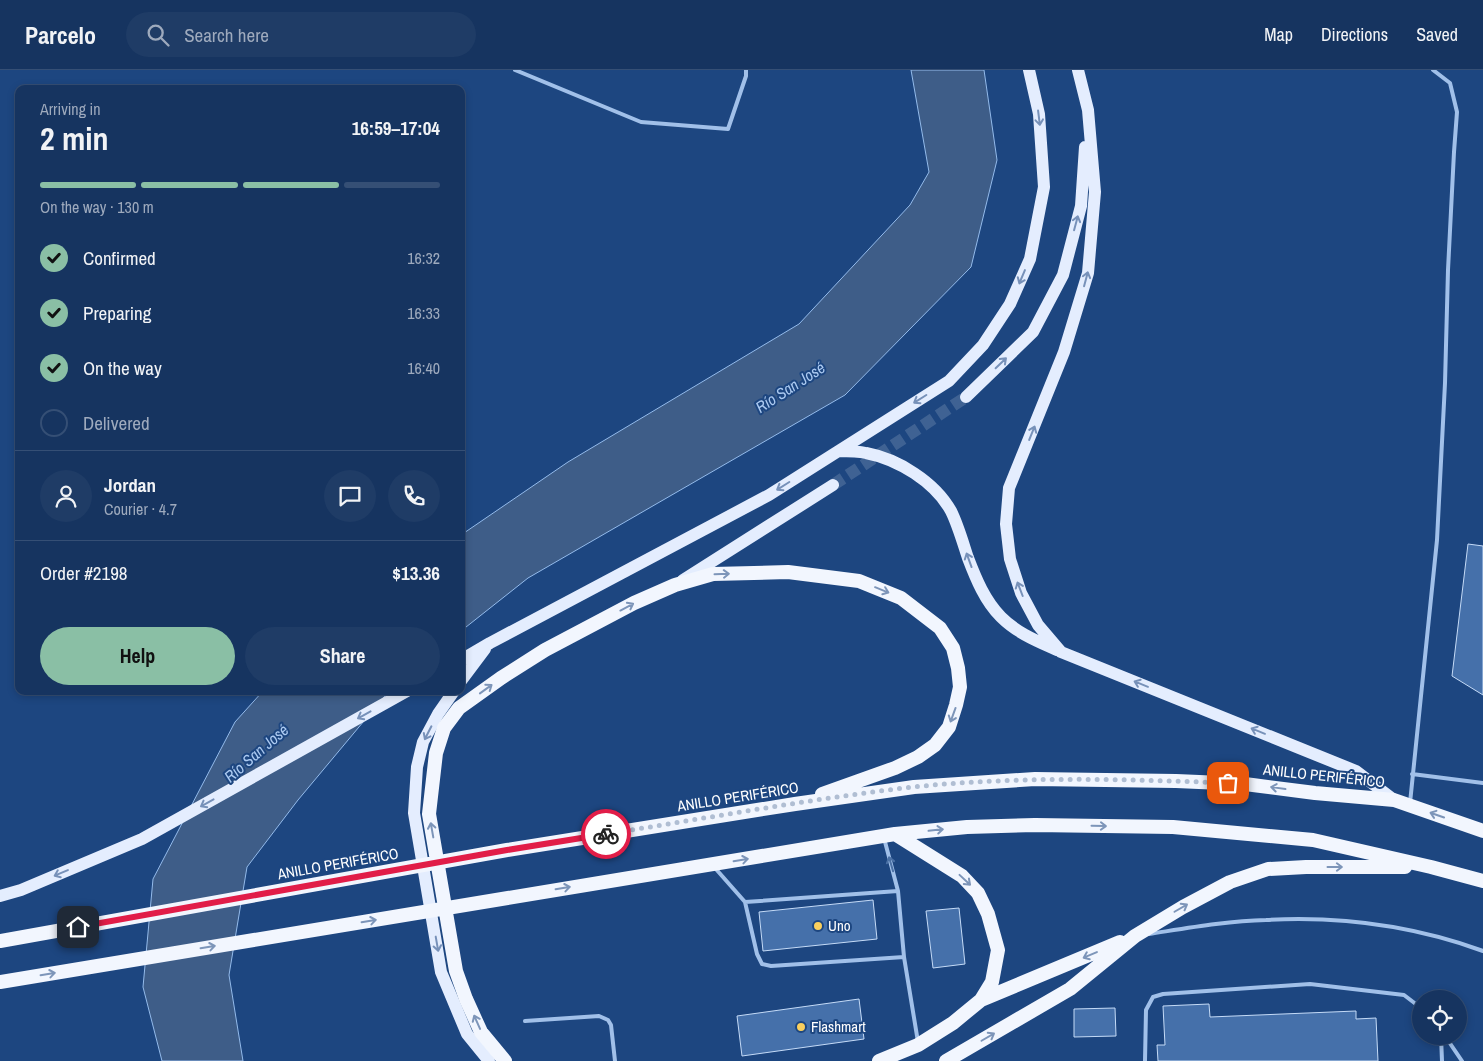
<!DOCTYPE html>
<meta charset="utf-8">
<style>
:root{--surface:#163460;--page:#1f3c66;--text:#f1f3f6;--muted:#9eaabd;--line:#354f75;--accent:#8abfa5}
body{margin:0;font-family:"Archivo Narrow",sans-serif;background:var(--page);color:var(--text);height:100vh;display:flex;flex-direction:column;font-size:19px;white-space:nowrap}
*{box-sizing:border-box;margin:0}
p{font-size:16px;color:var(--muted)}
.icon{flex:none;width:28px;height:28px;fill:none;stroke:currentColor;stroke-width:2;stroke-linecap:round;stroke-linejoin:round}
.map{position:relative;flex:1;overflow:hidden}
.side{position:absolute;left:15px;top:15px;width:450px;height:610px;display:flex;flex-direction:column;background:var(--surface);border-radius:10px;box-shadow:0 2px 8px #0003,0 0 0 1px var(--line)}
.side>*{flex:none}
.controls{position:absolute;left:1412px;top:920px;display:grid;gap:10px}
.controls a{display:grid;place-items:center;width:55px;height:55px;border-radius:50%;background:var(--surface);box-shadow:0 2px 8px #0003,0 0 0 1px var(--line);font-size:25px}
.pin{position:absolute;display:grid;place-items:center;width:42px;height:42px;color:#fff;margin:-21px;border-radius:10px;box-shadow:0 2px 8px #0006}
.courier{position:absolute;display:grid;place-items:center;width:50px;height:50px;margin:-25px;border:4px solid #e11d48;border-radius:50%;background:#fff;color:#222;box-shadow:0 1px 6px #0007}
.summary em{font-style:normal;font-weight:700}
.summary div{display:flex;flex-direction:column-reverse}
.summary{display:flex;align-items:center;justify-content:space-between;height:85px;padding:0 25px}
h1{font-size:32px;font-weight:700;line-height:38px}
.bar{display:grid;grid-template-columns:repeat(4,1fr);gap:8px 5px;align-content:center;height:60px;padding:0 25px}
.bar i{height:6px;border-radius:4px;background:var(--line)}
.bar .selected{background:var(--accent)}
.bar p{grid-column:span 4}
.line{display:flex;align-items:center;gap:12px;padding:0 25px;border-top:1px solid var(--line)}
.line div{flex:1}
.round{display:grid;place-items:center;flex:none;width:52px;height:52px;border-radius:26px;background:var(--page)}
ol{padding:0 25px;list-style:none}
li{display:flex;align-items:center;gap:15px;height:55px}
li p{margin-inline-start:auto}
li .icon{padding:5px;border-radius:50%;background:var(--accent);color:#111;stroke-width:4}
li:last-child{color:var(--muted)}
li i{width:28px;height:28px;border:2px solid var(--line);border-radius:50%}
.cta{display:flex;gap:10px;margin-top:auto;padding:10px 25px}
.cta a{flex:1;height:58px;border-radius:30px;background:var(--accent);color:#111;font-size:20px;font-weight:700;line-height:58px;text-align:center}
.cta a+a{background:var(--page);color:var(--text)}
header{display:flex;align-items:center;gap:30px;box-sizing:border-box;height:70px;padding:0 25px;background:var(--surface);border-bottom:1px solid var(--line)}
header strong{font-size:24px}
nav{display:flex;gap:28px;margin-inline-start:auto;font-size:18px}
.search{width:350px;height:45px;background:var(--page);display:flex;align-items:center;gap:12px;box-sizing:border-box;padding:0 18px;border-radius:28px;color:var(--muted);font-size:19px}
.map>svg:first-child{display:block}
.water{fill:#3e5d88;stroke:#94bbeb}
.building{fill:#4570aa;stroke:#c5dbf7}
.lines{fill:none;stroke-linecap:round;stroke-linejoin:round}
.primary-tunnel{stroke:#3f6293;stroke-width:12;stroke-dasharray:12 6;stroke-linecap:butt}
.service{stroke:#a1c0e9;stroke-width:4}
.primary{stroke:#e4edfe;stroke-width:12}
.trunk{stroke:#f2f6fe;stroke-width:14}
.oneway{stroke:#7791b9}
.oneway2{stroke:#7d95b9}
.oneway3{stroke:#4b71a5}
.done{stroke:#b0bed3;stroke-width:5;stroke-dasharray:0 9}
.route{stroke:#e11d48;stroke-width:6}
.poi-dot{fill:#f9cf5e;stroke:#1d4680;stroke-width:2}
.labels{text-anchor:middle;stroke-width:4;stroke-linejoin:round;paint-order:stroke}
.street-label{font-size:15px;fill:#fff;stroke:#1d4680}
.poi-label{font-size:15px;fill:#fff;stroke:#1d4680;text-anchor:start}
.water-label{font-size:16px;font-style:italic;fill:#accaf1;stroke:#1d4680}
</style>
<header>
<strong>Parcelo</strong>
<div class="search"><svg class="icon" aria-label="search" viewBox="0 0 24 24"><circle cx="10" cy="10" r="6"/><path d="M15 15l6 6"/></svg>Search here</div>
<nav><a>Map</a><a>Directions</a><a>Saved</a></nav>
</header>
<div class="map">
<svg width="1483" height="991" viewBox="0 0 1483 991">
<rect width="100%" height="100%" fill="#1d4680"/>
<!-- water -->
<path class="water" d="M911,0H984L997,90L971,197L845,325L528,508L461,561V465L568,392L799,254L910,135L929,102Z
M263,621H389L298,730L247,797L229,905L243,991H162L143,917L153,809L235,652Z"/>
<!-- building -->
<path class="building" d="M1468,474L1483,476V625L1452,606Z
M873,830L877,869L763,881L759,842Z
M959,838L965,894L933,898L926,841Z
M859,929L864,969L742,986L737,946Z
M1209,934L1210,947L1356,941V949L1376,948L1378,991H1158L1157,975H1165L1163,936Z
M1115,938L1116,966L1074,967V939Z"/>
<g class="lines">
<!-- primary-tunnel -->
<path class="primary-tunnel" d="M833,415L966,327"/>
<!-- service -->
<path class="service" d="M515,0L641,52L728,59L746,6V0
M1412,704L1483,713
M1410,733L1437,470L1445,313L1448,200L1454,82L1457,42L1450,13L1433,0
M884,768L898,821L904,887L918,972
M715,798L745,832L757,884L762,894L771,896L904,887
M745,832L898,821
M1149,864C1188,858 1227,851 1266,850C1339,846 1414,856 1483,881
M525,951L599,946L608,950L611,955L615,991
M1441,966L1442,991
M1445,966L1462,991
M1145,991L1146,940L1153,927L1163,924L1310,914L1404,925L1421,938"/>
<!-- primary -->
<path class="primary" d="M1078,0L1088,40L1095,122L1088,203L1064,282L1009,418L1006,454L1010,489L1021,523L1038,555L1061,582L1356,701L1394,730
M966,327L1033,262L1063,205L1081,136L1085,77
M839,381C848,381 857,381 866,383C898,389 935,412 951,441C958,455 963,473 968,488C976,509 985,531 1001,547C1017,563 1037,571 1057,580
M683,510L833,415
M461,590L490,573L769,425L949,311L983,275L1010,234L1030,189L1044,117L1039,44L1029,0
M461,611L485,579
M454,621L438,644L423,672L417,697L414,743L441,902L467,964L489,991
M0,826L21,820L142,769L407,621"/>
<!-- trunk -->
<path class="trunk" d="M895,764L962,806L978,823L988,844L998,880L992,912L981,930
M0,871L507,780L795,734L914,717L1035,709L1176,711L1245,714L1315,723L1394,730L1483,761
M0,912L895,764L967,757L1035,755L1173,757L1313,770L1431,797L1483,811
M505,991L481,962L466,929L456,901L429,744L436,683L444,658L459,638L501,608L545,580L634,533L675,515L713,504L788,502L859,511L901,528L940,558L953,578L958,598L960,617L956,635L949,657L935,675L918,687L895,698L822,724
M879,991L918,975L953,953L981,930L1120,872
M946,991L1070,919L1135,866L1183,837L1230,812L1268,799L1306,797H1405"/>
</g>
<!-- one-way arrows -->
<defs><path id="oneway-shaft" d="M-6 0H5M1.5-3L5.5 0L1.5 3" fill="none" stroke-width="1.6" stroke-linecap="round" stroke-linejoin="round" transform="scale(1.25)"/></defs>
<g class="oneway">
<use href="#oneway-shaft" transform="translate(1039 48) rotate(83)"/>
<use href="#oneway-shaft" transform="translate(1076 153) rotate(-75)"/>
<use href="#oneway-shaft" transform="translate(1022 207) rotate(113)"/>
<use href="#oneway-shaft" transform="translate(1086 209) rotate(-75)"/>
<use href="#oneway-shaft" transform="translate(1001 293) rotate(-44)"/>
<use href="#oneway-shaft" transform="translate(920 329) rotate(148)"/>
<use href="#oneway-shaft" transform="translate(1032 363) rotate(-68)"/>
<use href="#oneway-shaft" transform="translate(783 416) rotate(148)"/>
<use href="#oneway-shaft" transform="translate(969 490) rotate(-110)"/>
<use href="#oneway-shaft" transform="translate(1020 519) rotate(-111)"/>
<use href="#oneway-shaft" transform="translate(1141 614) rotate(-158)"/>
<use href="#oneway-shaft" transform="translate(364 645) rotate(151)"/>
<use href="#oneway-shaft" transform="translate(1258 661) rotate(-158)"/>
<use href="#oneway-shaft" transform="translate(428 663) rotate(117)"/>
<use href="#oneway-shaft" transform="translate(207 733) rotate(151)"/>
<use href="#oneway-shaft" transform="translate(61 803) rotate(157)"/>
<use href="#oneway-shaft" transform="translate(437 874) rotate(80)"/>
</g>
<g class="oneway2">
<use href="#oneway-shaft" transform="translate(722 504) rotate(-2)"/>
<use href="#oneway-shaft" transform="translate(882 520) rotate(22)"/>
<use href="#oneway-shaft" transform="translate(627 537) rotate(-28)"/>
<use href="#oneway-shaft" transform="translate(486 619) rotate(-36)"/>
<use href="#oneway-shaft" transform="translate(953 645) rotate(110)"/>
<use href="#oneway-shaft" transform="translate(1278 718) rotate(-172)"/>
<use href="#oneway-shaft" transform="translate(1437 745) rotate(-161)"/>
<use href="#oneway-shaft" transform="translate(1099 756) rotate(1)"/>
<use href="#oneway-shaft" transform="translate(432 760) rotate(-100)"/>
<use href="#oneway-shaft" transform="translate(936 760) rotate(-6)"/>
<use href="#oneway-shaft" transform="translate(741 790) rotate(-9)"/>
<use href="#oneway-shaft" transform="translate(1335 797)"/>
<use href="#oneway-shaft" transform="translate(965 810) rotate(43)"/>
<use href="#oneway-shaft" transform="translate(563 818) rotate(-9)"/>
<use href="#oneway-shaft" transform="translate(1181 838) rotate(-30)"/>
<use href="#oneway-shaft" transform="translate(369 851) rotate(-9)"/>
<use href="#oneway-shaft" transform="translate(208 877) rotate(-9)"/>
<use href="#oneway-shaft" transform="translate(1090 885) rotate(157)"/>
<use href="#oneway-shaft" transform="translate(48 904) rotate(-9)"/>
<use href="#oneway-shaft" transform="translate(477 952) rotate(-114)"/>
<use href="#oneway-shaft" transform="translate(988 967) rotate(-30)"/>
</g>
<use class="oneway3" href="#oneway-shaft" transform="translate(891 794) rotate(-106)"/>
<g class="lines">
<!-- done -->
<path class="done" d="M606,764C708,748 810,729 913,717C1018,706 1123,709 1228,713"/>
<!-- route -->
<path class="route" d="M78,857L507,780L606,764"/>
</g>
<!-- markers -->
<g class="poi-dot">
<circle cx="818" cy="856" r="5"/>
<circle cx="801" cy="957" r="5"/>
</g>
<g class="labels">
<!-- street labels -->
<g class="street-label">
<text transform="translate(1324 706) rotate(6)" y="5">ANILLO PERIFÉRICO</text>
<text transform="translate(738 727) rotate(-9)" y="5">ANILLO PERIFÉRICO</text>
<text transform="translate(338 794) rotate(-10)" y="5">ANILLO PERIFÉRICO</text>
</g>
<!-- poi labels -->
<g class="poi-label">
<text x="828" y="861">Uno</text>
<text x="811" y="962">Flashmart</text>
</g>
<!-- water labels -->
<g class="water-label">
<text transform="translate(790 317) rotate(-33)" y="6">Río San José</text>
<text transform="translate(256 683) rotate(-41)" y="6">Río San José</text>
</g>
</g>
</svg>
<div class="controls">
<a><svg class="icon" aria-label="locate" viewBox="0 0 24 24"><circle cx="12" cy="12" r="6"/><path d="M12 2v4M12 18v4M2 12h4M18 12h4"/></svg></a>
</div>
<div class="pin" style="left:1228px;top:713px;background:#ea580c"><svg class="icon" aria-label="bag" viewBox="0 0 24 24"><path d="M5 8h14l-1 12H6zM9 8a3 3 0 0 1 6 0"/></svg></div>
<div class="pin" style="left:78px;top:857px;background:#1f2937"><svg class="icon" aria-label="home" viewBox="0 0 24 24"><path d="M3 11l9-7 9 7M6 9v11h12V9"/></svg></div>
<div class="courier" style="left:606px;top:764px"><svg class="icon" aria-label="bike" viewBox="0 0 24 24"><circle cx="6" cy="16" r="4"/><circle cx="18" cy="16" r="4"/><path d="M6 16l4-8h5l3 8M10 8l3 8H6M13 5h3"/></svg></div>
<section class="side">
<div class="summary"><div><h1>2 min</h1><p>Arriving in</p></div><em>16:59–17:04</em></div>
<div class="bar"><i class="selected"></i><i class="selected"></i><i class="selected"></i><i></i><p>On the way · 130 m</p></div>
<ol>
<li><svg class="icon" aria-label="check" viewBox="0 0 24 24"><path d="M5 12l5 5 9-10"/></svg>Confirmed<p>16:32</p></li>
<li><svg class="icon" aria-label="check" viewBox="0 0 24 24"><path d="M5 12l5 5 9-10"/></svg>Preparing<p>16:33</p></li>
<li><svg class="icon" aria-label="check" viewBox="0 0 24 24"><path d="M5 12l5 5 9-10"/></svg>On the way<p>16:40</p></li>
<li><i></i>Delivered</li>
</ol>
<div class="line" style="height:90px"><a class="round"><svg class="icon" aria-label="person" viewBox="0 0 24 24"><circle cx="12" cy="8" r="4"/><path d="M4 21q1-7 8-7t8 7"/></svg></a><div><b>Jordan</b><p>Courier · 4.7</p></div><a class="round"><svg class="icon" aria-label="chat" viewBox="0 0 24 24"><path d="M4 5h16v11H9l-5 4z"/></svg></a><a class="round"><svg class="icon" aria-label="phone" viewBox="0 0 24 24"><path d="M5 4h4l2 5-3 2q2 4 5 5l2-3 5 2v4C11 20 4 13 5 4z"/></svg></a></div>
<div class="line" style="height:65px"><div>Order #2198</div><b>$13.36</b></div>
<div class="cta"><a>Help</a><a>Share</a></div>
</section>
</div>
